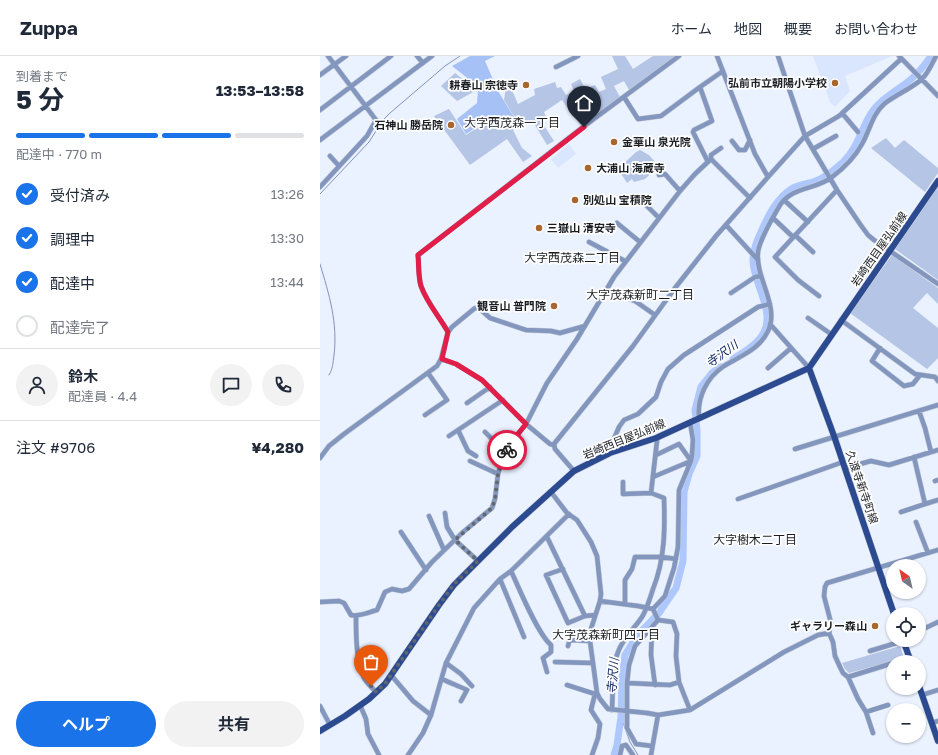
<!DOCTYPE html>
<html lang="ja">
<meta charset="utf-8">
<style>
:root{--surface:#fff;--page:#f2f2f3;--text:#1f2937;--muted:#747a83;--line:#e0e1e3;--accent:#1a73e8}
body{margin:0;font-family:"Golos Text","Noto Sans JP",sans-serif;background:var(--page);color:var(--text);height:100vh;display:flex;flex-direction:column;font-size:15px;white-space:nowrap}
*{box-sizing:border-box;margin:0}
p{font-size:13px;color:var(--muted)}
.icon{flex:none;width:22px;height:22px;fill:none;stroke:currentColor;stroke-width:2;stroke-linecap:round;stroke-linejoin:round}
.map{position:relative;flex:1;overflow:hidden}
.panel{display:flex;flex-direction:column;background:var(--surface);width:320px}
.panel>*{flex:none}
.needle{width:26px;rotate:326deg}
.controls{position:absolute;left:566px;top:503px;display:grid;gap:8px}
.controls a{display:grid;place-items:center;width:40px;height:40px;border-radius:50%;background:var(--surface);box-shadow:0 1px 3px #0004;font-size:20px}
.pin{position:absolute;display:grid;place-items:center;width:34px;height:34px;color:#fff;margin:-41px -17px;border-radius:50% 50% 50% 0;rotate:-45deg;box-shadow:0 0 4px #0007}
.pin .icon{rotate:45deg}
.courier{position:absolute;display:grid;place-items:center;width:40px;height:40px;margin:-20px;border:3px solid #e11d48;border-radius:50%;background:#fff;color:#222;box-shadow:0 1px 5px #0007}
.overview em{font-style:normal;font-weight:700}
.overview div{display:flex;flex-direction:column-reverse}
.overview{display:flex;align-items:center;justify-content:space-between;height:68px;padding:0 16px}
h1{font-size:26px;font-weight:700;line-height:30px}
.bar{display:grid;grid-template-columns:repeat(4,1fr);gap:6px 4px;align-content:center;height:48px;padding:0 16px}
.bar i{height:5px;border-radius:3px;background:var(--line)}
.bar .selected{background:var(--accent)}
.bar p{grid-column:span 4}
.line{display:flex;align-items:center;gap:10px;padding:0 16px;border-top:1px solid var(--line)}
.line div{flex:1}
.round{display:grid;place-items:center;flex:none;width:42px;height:42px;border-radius:21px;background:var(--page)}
ol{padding:0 16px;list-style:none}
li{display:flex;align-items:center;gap:12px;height:44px}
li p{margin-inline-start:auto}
li .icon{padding:4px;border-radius:50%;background:var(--accent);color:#fff;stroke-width:4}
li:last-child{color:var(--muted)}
li i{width:22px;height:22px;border:2px solid var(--line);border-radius:50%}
.cta{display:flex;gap:8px;margin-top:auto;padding:8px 16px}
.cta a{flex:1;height:46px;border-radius:24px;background:var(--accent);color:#fff;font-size:16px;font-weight:700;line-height:46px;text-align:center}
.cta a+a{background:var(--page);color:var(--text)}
header{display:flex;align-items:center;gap:24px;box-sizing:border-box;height:56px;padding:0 20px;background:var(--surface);border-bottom:1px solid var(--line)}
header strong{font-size:19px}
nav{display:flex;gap:22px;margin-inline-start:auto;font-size:14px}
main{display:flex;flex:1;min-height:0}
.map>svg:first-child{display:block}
.built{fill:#dae6fe}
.green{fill:#b5c5e5}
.forest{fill:#a6c1f5}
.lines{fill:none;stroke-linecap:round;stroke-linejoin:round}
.stream{stroke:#8295bc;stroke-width:1}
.river{stroke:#aec8fd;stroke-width:7}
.minor-casing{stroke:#c5cbd7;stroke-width:5.5}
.major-casing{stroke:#c5cbd7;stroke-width:7}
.minor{stroke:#8397be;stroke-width:4.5}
.major{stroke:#2c4a8f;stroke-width:6}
.done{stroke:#636870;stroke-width:4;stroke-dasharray:0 7.2}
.route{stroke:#e11d48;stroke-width:5}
.poi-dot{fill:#a6662e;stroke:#fefefe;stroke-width:1.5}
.labels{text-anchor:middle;stroke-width:3.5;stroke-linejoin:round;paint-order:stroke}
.poi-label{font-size:11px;font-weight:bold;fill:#1a1e23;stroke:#fefefe;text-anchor:end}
.street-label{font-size:11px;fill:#1a1e23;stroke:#fefefe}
.neighbourhood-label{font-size:12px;fill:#1a1e23;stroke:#fefefe}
.water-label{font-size:12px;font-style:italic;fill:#112965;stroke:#fefefe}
</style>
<header>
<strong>Zuppa</strong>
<nav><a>ホーム</a><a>地図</a><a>概要</a><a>お問い合わせ</a></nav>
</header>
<main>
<section class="panel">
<div class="overview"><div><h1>5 分</h1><p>到着まで</p></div><em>13:53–13:58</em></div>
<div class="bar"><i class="selected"></i><i class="selected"></i><i class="selected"></i><i></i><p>配達中 · 770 m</p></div>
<ol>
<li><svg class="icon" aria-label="check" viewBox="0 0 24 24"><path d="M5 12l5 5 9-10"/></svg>受付済み<p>13:26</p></li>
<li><svg class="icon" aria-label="check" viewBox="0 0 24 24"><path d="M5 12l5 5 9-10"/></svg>調理中<p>13:30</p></li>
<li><svg class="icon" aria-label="check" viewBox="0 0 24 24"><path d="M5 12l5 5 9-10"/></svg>配達中<p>13:44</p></li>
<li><i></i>配達完了</li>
</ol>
<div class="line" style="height:72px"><a class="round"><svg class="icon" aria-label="person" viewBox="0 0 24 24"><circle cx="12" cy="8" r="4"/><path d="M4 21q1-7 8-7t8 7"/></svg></a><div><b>鈴木</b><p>配達員 · 4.4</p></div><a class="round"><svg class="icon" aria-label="chat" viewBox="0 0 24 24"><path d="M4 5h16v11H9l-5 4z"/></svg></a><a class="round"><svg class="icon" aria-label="phone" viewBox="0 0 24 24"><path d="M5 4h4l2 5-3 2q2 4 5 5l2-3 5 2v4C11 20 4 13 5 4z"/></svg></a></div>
<div class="line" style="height:52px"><div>注文 #9706</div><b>¥4,280</b></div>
<div class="cta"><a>ヘルプ</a><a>共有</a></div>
</section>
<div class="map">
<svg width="618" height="699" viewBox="0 0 618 699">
<rect width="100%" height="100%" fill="#eaf1ff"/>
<!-- built -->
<path class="built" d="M493,0H572L525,20L530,35L515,51L510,46Z
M249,88L256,98L238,112L231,103Z"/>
<!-- green -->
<path class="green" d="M292,0H305L313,13L333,0H355L309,34L304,25L294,30L300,41L279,57L267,32L275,29L279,36L286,33L281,21L298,13Z
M135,17L157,34L137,45L121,30Z
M260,23L269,40L254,47L264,66L260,69L253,56L251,57L242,44L224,56L226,61L221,65L234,85L227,89L212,64L193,74L202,92L212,100L203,106L187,83L150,109L114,60L129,53L146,79L175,60L182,70L196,64L184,44L186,31L190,30L198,48L215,39L214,33L235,26L237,32L241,31L246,39L254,35L251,28Z
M566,82L575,92L584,84L618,112V117L605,136L551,92Z
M320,94L329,99L335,106L332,109L336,113L325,123L314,126L312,123L307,127L298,113L316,96Z
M618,131V224L575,193Z
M572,199L618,232V248L607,237L593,252L618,272V302L607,313L530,257Z
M580,590L584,602L529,617L525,613L522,607Z"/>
<!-- forest -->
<path class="forest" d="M150,0H175L165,5L178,35L195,63L182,69L175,59L146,78L137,63L157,47L158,34L155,28L132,10Z"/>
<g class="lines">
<!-- stream -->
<path class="stream" d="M0,138L49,86L63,64L70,57L125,10L140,0
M0,208C9,238 18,267 14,299C13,306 13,313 9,319
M301,661L310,686L318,699"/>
<!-- river -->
<path class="river" d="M413,303C424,296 438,288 444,276C455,256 433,225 433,205C433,195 437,184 441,176C448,160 457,141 473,132C479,129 487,128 493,126C505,122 514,114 523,106C537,93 541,74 550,59C559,44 576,35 589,25C598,18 604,10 611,0
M294,699L297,689L301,661L302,624L305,599L316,581L339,557L356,532L363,505L364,436L369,418L377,400V375L375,354L381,331L392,317L401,311"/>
<defs>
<path id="minor" d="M97,0L103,7
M397,0L435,98L448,121
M458,0L485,80L517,134L540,168L548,179L554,184L618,228
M579,0L618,40
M236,11L258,0
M0,19L26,0
M380,31L403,15
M304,41L318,63L341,60L380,31L392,65L374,74L373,76L388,106
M0,54L71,0
M522,57L538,76
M0,84L112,0
M412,85L419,94H425L430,84
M493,93L516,80
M10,100L19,110
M391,103L430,142
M339,119L345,118L360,135
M0,131L47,80L56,64L8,0
M320,143L339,162
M464,144L488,166
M453,162L473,181
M297,167L320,186
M406,169L438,204
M475,179L493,196
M269,186L305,205
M286,235L315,245L335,259
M411,237L435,221L441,220
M499,240L478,224L455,201L517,134
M488,262L511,278
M521,264L595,318L615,321L618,325
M450,268L489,312
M128,276C119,260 107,247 101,230C98,220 99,209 98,199L263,71L359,0
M560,292L552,305L584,330L593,328L600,319
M121,303L136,308L162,324L206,368L230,388L234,389
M448,312L471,292
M147,347L170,331
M599,355L605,372L611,396
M105,359L127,344L108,317
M379,362C377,342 386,322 404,310C420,300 439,294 448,275C460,250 435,222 438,196C440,182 453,161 460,149C473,130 496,134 512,121C524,112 535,101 542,88C550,74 552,59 564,48C575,39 591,33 602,23C608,17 612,8 616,0
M138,374L148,395L156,400
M165,376L186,397
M129,380L183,344
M475,393L618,349
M293,396L292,391L293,385L299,371L304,364L318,358L336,341L341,326L348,313L364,299L438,251L450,248
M594,401L605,448L618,444
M0,402L9,390L24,378L117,310L121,303L128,276L132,271L155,252L160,253L170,262L206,274L231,275L240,277L265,270
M150,405L178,418
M525,412L551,405L569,409L618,394
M254,415L235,393L234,388L313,290L355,232L396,180L448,121L485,80L519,60L581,3
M333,421L371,405L359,388L336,399
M615,425L618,424
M303,426V438L331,437
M231,436L247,457L257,464L271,486L277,500L281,538L280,545L270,576V585L277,637L280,643L288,653L327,657L338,659L370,654L464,596L498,579L509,577
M418,443L523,406
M581,456L605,448
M125,457L127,471L135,484L158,505
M109,460L124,494
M596,466L608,497
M81,476L106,514
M227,481L265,560
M243,513L226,519L248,567L265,560L275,559
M191,515C199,532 218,579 231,589V596L223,602L227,616
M180,523L204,581
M280,545L318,550L333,553
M0,546L19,545L24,547L31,559C38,561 49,556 57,554L65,536L72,533L82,535L89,533L112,506L142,477L172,452L175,443L178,418L182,404L189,389L206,368L227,327L257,283L294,221L360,135L375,118L391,103V99L401,92
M305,548V524L312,513L315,501H342L356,503
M333,553L345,540L354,512L358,491L359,434L371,405L372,399L373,384L370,366
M333,553L338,564
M36,561C36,578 36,606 44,622C47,627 52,632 56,636
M338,564L353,566L357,578L356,600L359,626L370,654
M332,571L331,599L335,629
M599,575L618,566
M248,590L249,586L251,584L270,585
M550,595L583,585
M235,606L273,607
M577,606L589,602
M126,607L141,618L152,630
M71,619L93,645L111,659
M528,621L573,607
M122,623C130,627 139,630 147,634L141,645
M307,627L350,629L359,626
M247,629L275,638
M602,639L618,634
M40,649L46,663L48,678L59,699
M0,650L10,669
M292,654C293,636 292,612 298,596C303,582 314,573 322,561C327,553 330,542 333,533C345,503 345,473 344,442L331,437L337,385L336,382
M546,656L568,649
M612,667L618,665
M553,677L546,656L538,643L528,621L523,617L520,611L515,600L513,586L509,577L511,567L504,540L505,531L507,527L618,494
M332,690L316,688L307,672V627L309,609L315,590L338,564
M88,699L103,677L111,659L126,607L154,552L180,523L191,515L249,458
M272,699L278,682L280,668L271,654L275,638L277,637
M300,699L302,690L306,689L313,699
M331,699L338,659"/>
<path id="major" d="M489,312L514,380L574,558
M583,584L591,606
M599,630L618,685
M0,675L25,660L49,643L65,628L119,549L134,529L192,471L254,415L290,397L336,382L489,312L618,125"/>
</defs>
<!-- minor casing -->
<use href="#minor" class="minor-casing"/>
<!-- major casing -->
<use href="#major" class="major-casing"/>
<!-- minor -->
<use href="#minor" class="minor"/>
<!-- major -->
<use href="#major" class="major"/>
</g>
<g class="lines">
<!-- done -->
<path class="done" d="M51,630L56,636L65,628L119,549L134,528L158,505L135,484L172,452L175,443L178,418L187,394"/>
<!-- route -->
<path class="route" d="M187,394L189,389L206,368L162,324L136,308L122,303L128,276C119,260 107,247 101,230C98,220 99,209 98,199L264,71"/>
</g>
<!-- markers -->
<g class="poi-dot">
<circle cx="515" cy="27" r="4"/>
<circle cx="206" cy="29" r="4"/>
<circle cx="131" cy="69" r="4"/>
<circle cx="294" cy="86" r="4"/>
<circle cx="268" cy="112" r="4"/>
<circle cx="255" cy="144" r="4"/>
<circle cx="219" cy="172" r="4"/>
<circle cx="234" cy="250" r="4"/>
<circle cx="555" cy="570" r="4"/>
</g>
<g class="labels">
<!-- poi labels -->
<g class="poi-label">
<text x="507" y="31">弘前市立朝陽小学校</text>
<text x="198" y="33">耕春山 宗徳寺</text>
<text x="123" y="73">石神山 勝岳院</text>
<text x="302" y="90" text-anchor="start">金華山 泉光院</text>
<text x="276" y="116" text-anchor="start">大浦山 海蔵寺</text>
<text x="263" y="148" text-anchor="start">別処山 宝積院</text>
<text x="227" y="176" text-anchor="start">三嶽山 清安寺</text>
<text x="226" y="254">観音山 普門院</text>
<text x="547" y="574">ギャラリー森山</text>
</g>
<!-- street labels -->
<g class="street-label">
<text transform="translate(559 193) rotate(-55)" y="4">岩崎西目屋弘前線</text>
<text transform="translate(304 383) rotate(-22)" y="4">岩崎西目屋弘前線</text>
<text transform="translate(542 431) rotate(71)" y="4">久渡寺新寺町線</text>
</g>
<!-- neighbourhood labels -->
<g class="neighbourhood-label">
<text x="192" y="71">大字西茂森一丁目</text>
<text x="252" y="206">大字西茂森二丁目</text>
<text x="320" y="243">大字茂森新町二丁目</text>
<text x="435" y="488">大字樹木二丁目</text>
<text x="286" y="583">大字茂森新町四丁目</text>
</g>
<!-- water labels -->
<g class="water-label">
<text transform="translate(402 298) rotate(-36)" y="4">寺沢川</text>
<text transform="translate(293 620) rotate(-85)" y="4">寺沢川</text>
</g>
</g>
</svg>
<div class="controls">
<a><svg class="needle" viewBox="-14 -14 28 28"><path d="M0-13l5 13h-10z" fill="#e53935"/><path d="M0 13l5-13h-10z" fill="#747a83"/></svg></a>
<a><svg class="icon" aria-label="locate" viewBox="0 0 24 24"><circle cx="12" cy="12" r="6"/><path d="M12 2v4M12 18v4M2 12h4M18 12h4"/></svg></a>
<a>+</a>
<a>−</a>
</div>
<div class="pin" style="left:51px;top:630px;background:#ea580c"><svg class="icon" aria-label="bag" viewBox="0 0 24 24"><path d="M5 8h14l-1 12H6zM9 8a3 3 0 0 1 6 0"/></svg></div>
<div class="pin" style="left:264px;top:71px;background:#1f2937"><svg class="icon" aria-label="home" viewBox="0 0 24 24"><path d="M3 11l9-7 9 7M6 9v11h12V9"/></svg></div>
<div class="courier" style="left:187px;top:394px"><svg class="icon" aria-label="bike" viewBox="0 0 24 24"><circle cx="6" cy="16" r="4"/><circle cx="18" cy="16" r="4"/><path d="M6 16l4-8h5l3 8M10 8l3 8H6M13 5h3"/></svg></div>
</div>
</main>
